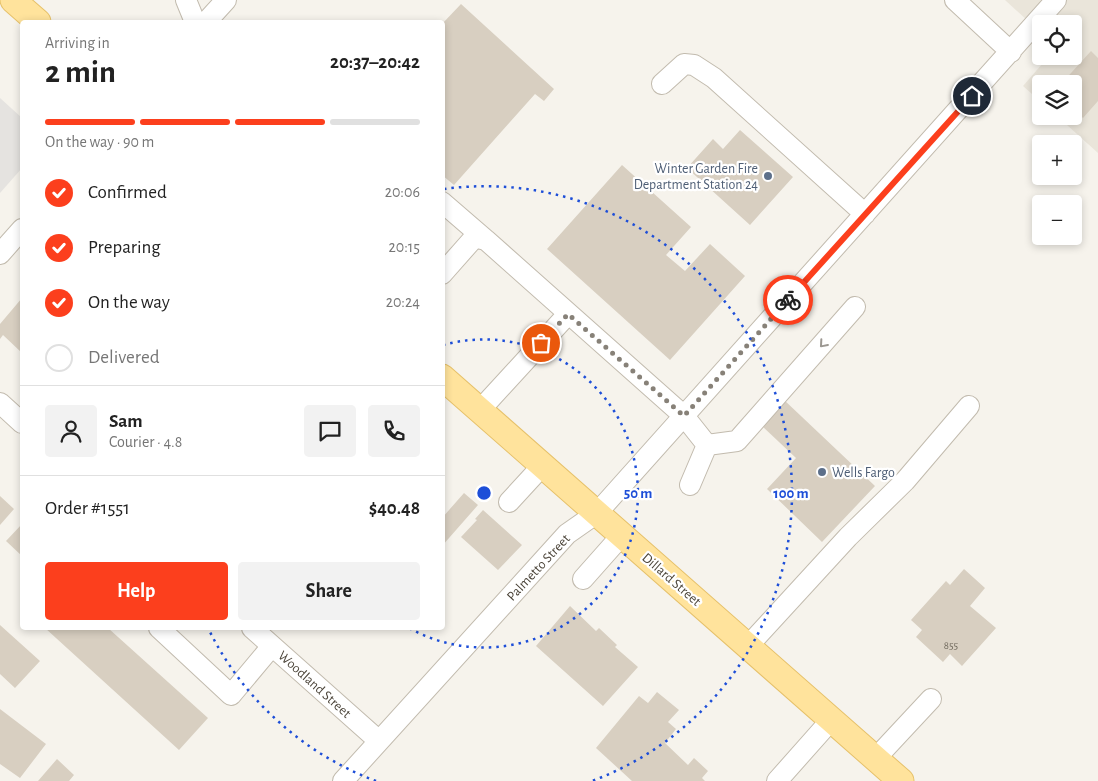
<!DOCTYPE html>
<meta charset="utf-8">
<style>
:root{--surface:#fff;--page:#f2f2f2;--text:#222;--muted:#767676;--line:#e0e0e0;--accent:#fc3f1d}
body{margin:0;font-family:"Alegreya Sans",sans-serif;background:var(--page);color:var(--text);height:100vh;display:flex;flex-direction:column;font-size:19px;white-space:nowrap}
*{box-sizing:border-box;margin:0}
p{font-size:16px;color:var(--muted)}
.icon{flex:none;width:28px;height:28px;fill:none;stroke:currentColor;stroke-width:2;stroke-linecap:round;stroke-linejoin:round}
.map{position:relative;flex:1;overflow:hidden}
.panel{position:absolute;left:20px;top:20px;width:425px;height:610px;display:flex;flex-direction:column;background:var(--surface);border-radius:5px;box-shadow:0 2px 8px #0003}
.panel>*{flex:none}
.tools{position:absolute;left:1032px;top:15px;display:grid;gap:10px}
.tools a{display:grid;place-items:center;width:50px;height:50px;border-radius:5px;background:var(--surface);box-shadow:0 2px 8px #0003;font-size:25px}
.pin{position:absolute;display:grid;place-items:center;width:42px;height:42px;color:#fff;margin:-21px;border:2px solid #fff;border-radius:50%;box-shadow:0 1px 5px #0007}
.courier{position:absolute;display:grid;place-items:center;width:50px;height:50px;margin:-25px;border:4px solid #fc3f1d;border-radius:50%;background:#fff;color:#222;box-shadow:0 1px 6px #0007}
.summary em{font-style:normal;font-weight:700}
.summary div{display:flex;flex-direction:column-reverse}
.summary{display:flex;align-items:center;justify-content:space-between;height:85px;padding:0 25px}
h1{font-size:32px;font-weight:700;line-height:38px}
.bar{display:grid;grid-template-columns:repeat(4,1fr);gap:8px 5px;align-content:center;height:60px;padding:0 25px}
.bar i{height:6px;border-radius:4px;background:var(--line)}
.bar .on{background:var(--accent)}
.bar p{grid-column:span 4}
.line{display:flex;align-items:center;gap:12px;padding:0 25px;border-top:1px solid var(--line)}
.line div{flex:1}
.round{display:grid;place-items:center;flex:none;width:52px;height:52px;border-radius:5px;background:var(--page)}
ol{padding:0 25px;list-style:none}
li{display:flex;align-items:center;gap:15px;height:55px}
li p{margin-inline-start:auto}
li .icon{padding:5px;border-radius:50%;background:var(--accent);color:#fff;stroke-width:4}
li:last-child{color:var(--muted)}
li i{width:28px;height:28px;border:2px solid var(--line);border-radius:50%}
.primary-button{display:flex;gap:10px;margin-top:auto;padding:10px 25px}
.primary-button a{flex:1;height:58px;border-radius:5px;background:var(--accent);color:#fff;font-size:20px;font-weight:700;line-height:58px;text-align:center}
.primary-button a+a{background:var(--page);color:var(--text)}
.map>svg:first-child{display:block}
.residential{fill:#eae5da}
.parking{fill:#e5e3e0}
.building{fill:#d8cfc1}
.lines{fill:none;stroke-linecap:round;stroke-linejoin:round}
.minor-casing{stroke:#c2bbae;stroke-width:22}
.major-casing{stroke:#e6c16a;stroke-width:27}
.minor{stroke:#fff;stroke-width:20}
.major{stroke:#ffe39c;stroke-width:25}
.oneway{stroke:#9c9892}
.done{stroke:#878178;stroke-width:5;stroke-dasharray:0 9}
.route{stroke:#fc3f1d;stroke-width:6}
.ring{fill:none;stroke:#1d4ed8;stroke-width:2.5;stroke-dasharray:2.5 5}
.service-dot{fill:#5c6f8a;stroke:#fff;stroke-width:2}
.labels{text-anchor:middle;stroke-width:4.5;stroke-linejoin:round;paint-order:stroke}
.number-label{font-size:11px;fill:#6e675b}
.service-label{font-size:14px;fill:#4e5e75;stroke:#fff;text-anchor:end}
.street-label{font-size:14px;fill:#4b4439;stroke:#fff}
.centre{fill:#1d4ed8;stroke:#fff;stroke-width:2.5}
.ring-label{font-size:15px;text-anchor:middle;font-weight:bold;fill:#1d4ed8;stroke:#fff;stroke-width:4.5;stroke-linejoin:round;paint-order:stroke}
</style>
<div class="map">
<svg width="1098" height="781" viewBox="0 0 1098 781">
<rect width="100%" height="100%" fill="#f6f3ec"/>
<!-- residential -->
<path class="residential" d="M1005,0H1098V153L1057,116H1074V84H1041V102L1023,86L1049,56H1074V24H1041V33Z"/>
<!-- parking -->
<path class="parking" d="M0,98L22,118V168L0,193Z"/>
<!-- building -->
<path class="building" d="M461,4L554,89L544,101L535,94L454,185L442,175V24Z
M1091,51L1098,58V101L1083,118L1074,110V84H1061Z
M740,130L793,177L750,225L687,168L713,139L723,149Z
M622,165L691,227L666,255L685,271L710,244L745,276L670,360L547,249Z
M22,298V353L3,335L0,339V324Z
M783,399L875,486L822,542L767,489L796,458L760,424Z
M464,493L478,505L442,546V518Z
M0,496L14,509L0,525Z
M483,510L522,545L498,570L461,537L477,520L475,519Z
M22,524V556L6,541Z
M964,569L985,588L970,606L996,628L962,666L950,654L943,662L916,637L922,630L911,620L946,581L950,585Z
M570,606L596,631L599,628L617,645L615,647L638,667L603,706L536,646Z
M0,625L40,661L15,688L0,674Z
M45,628H108L208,718L179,750Z
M657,692L679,710L668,722L676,729L665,743L688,765L694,758L708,771L702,778L705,781H632L596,748L639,696L648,703Z
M0,709L46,744L20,778L0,764Z
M57,759L74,775L69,781H38Z"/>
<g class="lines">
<defs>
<path id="minor" d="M186,0L195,22
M955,0L1011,52
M206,22L226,0
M662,84L684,64L694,65L714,78L865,214
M442,202L486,240
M0,254L22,229
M442,274L473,239L478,238L486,240L684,416L707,445L690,485
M0,403L22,423
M480,410L568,314
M707,445L737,441L855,307
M509,502L543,465
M583,579L622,535
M159,628L231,695L272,646
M252,628L379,741
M748,646L848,537L905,481L969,406
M876,758L931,699
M343,781L567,534L597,513L1056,0
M777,781L832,719"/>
<path id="major" d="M13,0L38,22
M442,377L901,781"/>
</defs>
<!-- minor casing -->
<use href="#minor" class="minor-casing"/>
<!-- major casing -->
<use href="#major" class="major-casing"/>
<!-- minor -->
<use href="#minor" class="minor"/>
<!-- major -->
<use href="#major" class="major"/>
</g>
<!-- one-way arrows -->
<defs><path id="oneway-chevron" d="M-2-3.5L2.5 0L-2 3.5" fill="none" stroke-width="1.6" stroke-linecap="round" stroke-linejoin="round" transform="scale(1.25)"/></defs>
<use class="oneway" href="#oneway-chevron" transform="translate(823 344) rotate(131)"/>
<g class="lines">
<!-- done -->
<path class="done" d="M541,343L568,314L684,416L788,300"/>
<!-- route -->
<path class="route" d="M788,300L972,96"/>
</g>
<!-- distance rings -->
<g class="ring">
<path d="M443 345A154 154 0 1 1 409 628"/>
<path d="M376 781A307 307 0 0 1 208 628M444 189A307 307 0 0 1 592 781"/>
</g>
<!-- markers -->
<g class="service-dot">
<circle cx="768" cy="176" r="5"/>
<circle cx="822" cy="472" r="5"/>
</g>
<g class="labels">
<!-- number labels -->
<g class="number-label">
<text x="951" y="649">855</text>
</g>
<!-- service labels -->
<g class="service-label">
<text x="758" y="173">Winter Garden Fire<tspan x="758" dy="16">Department Station 24</tspan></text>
<text x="832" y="477" text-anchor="start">Wells Fargo</text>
</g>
<!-- street labels -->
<g class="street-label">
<text transform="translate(538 567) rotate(-47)" y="5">Palmetto Street</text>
<text transform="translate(672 579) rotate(41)" y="5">Dillard Street</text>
<text transform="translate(315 684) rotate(42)" y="5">Woodland Street</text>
</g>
</g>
<circle cx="484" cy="493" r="8" class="centre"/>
<g class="ring-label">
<text x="638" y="498">50 m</text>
<text x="791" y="498">100 m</text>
</g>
</svg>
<div class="tools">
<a><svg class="icon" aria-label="locate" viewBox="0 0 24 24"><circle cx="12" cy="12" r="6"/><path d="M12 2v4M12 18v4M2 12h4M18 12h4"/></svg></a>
<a><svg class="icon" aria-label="layers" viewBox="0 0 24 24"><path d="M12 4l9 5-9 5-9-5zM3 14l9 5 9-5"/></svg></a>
<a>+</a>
<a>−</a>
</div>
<div class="pin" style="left:541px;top:343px;background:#ea580c"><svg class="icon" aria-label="bag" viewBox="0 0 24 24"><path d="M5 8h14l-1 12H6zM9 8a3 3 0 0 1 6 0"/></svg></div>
<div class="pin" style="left:972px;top:96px;background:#1f2937"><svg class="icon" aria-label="home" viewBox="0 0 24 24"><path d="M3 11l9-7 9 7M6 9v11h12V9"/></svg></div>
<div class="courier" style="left:788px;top:300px"><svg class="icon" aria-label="bike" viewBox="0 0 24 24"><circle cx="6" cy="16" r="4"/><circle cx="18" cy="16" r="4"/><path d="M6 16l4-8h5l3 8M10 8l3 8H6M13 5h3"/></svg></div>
<section class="panel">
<div class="summary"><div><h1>2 min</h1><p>Arriving in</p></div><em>20:37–20:42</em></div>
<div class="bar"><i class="on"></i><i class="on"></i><i class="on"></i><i></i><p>On the way · 90 m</p></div>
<ol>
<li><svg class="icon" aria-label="check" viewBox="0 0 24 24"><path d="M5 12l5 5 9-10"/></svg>Confirmed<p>20:06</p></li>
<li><svg class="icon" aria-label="check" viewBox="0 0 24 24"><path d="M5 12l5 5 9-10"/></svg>Preparing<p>20:15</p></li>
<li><svg class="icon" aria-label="check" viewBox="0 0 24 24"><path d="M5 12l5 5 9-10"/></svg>On the way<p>20:24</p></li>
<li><i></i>Delivered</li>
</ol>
<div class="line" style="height:90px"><a class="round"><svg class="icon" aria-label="person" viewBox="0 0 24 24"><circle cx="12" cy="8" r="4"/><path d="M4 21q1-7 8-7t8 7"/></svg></a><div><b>Sam</b><p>Courier · 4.8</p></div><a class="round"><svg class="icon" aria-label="chat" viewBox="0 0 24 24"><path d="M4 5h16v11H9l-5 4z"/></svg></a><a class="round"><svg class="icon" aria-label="phone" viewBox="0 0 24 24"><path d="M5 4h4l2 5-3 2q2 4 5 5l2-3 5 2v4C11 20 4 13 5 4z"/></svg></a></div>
<div class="line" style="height:65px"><div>Order #1551</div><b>$40.48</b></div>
<div class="primary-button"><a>Help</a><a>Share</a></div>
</section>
</div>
